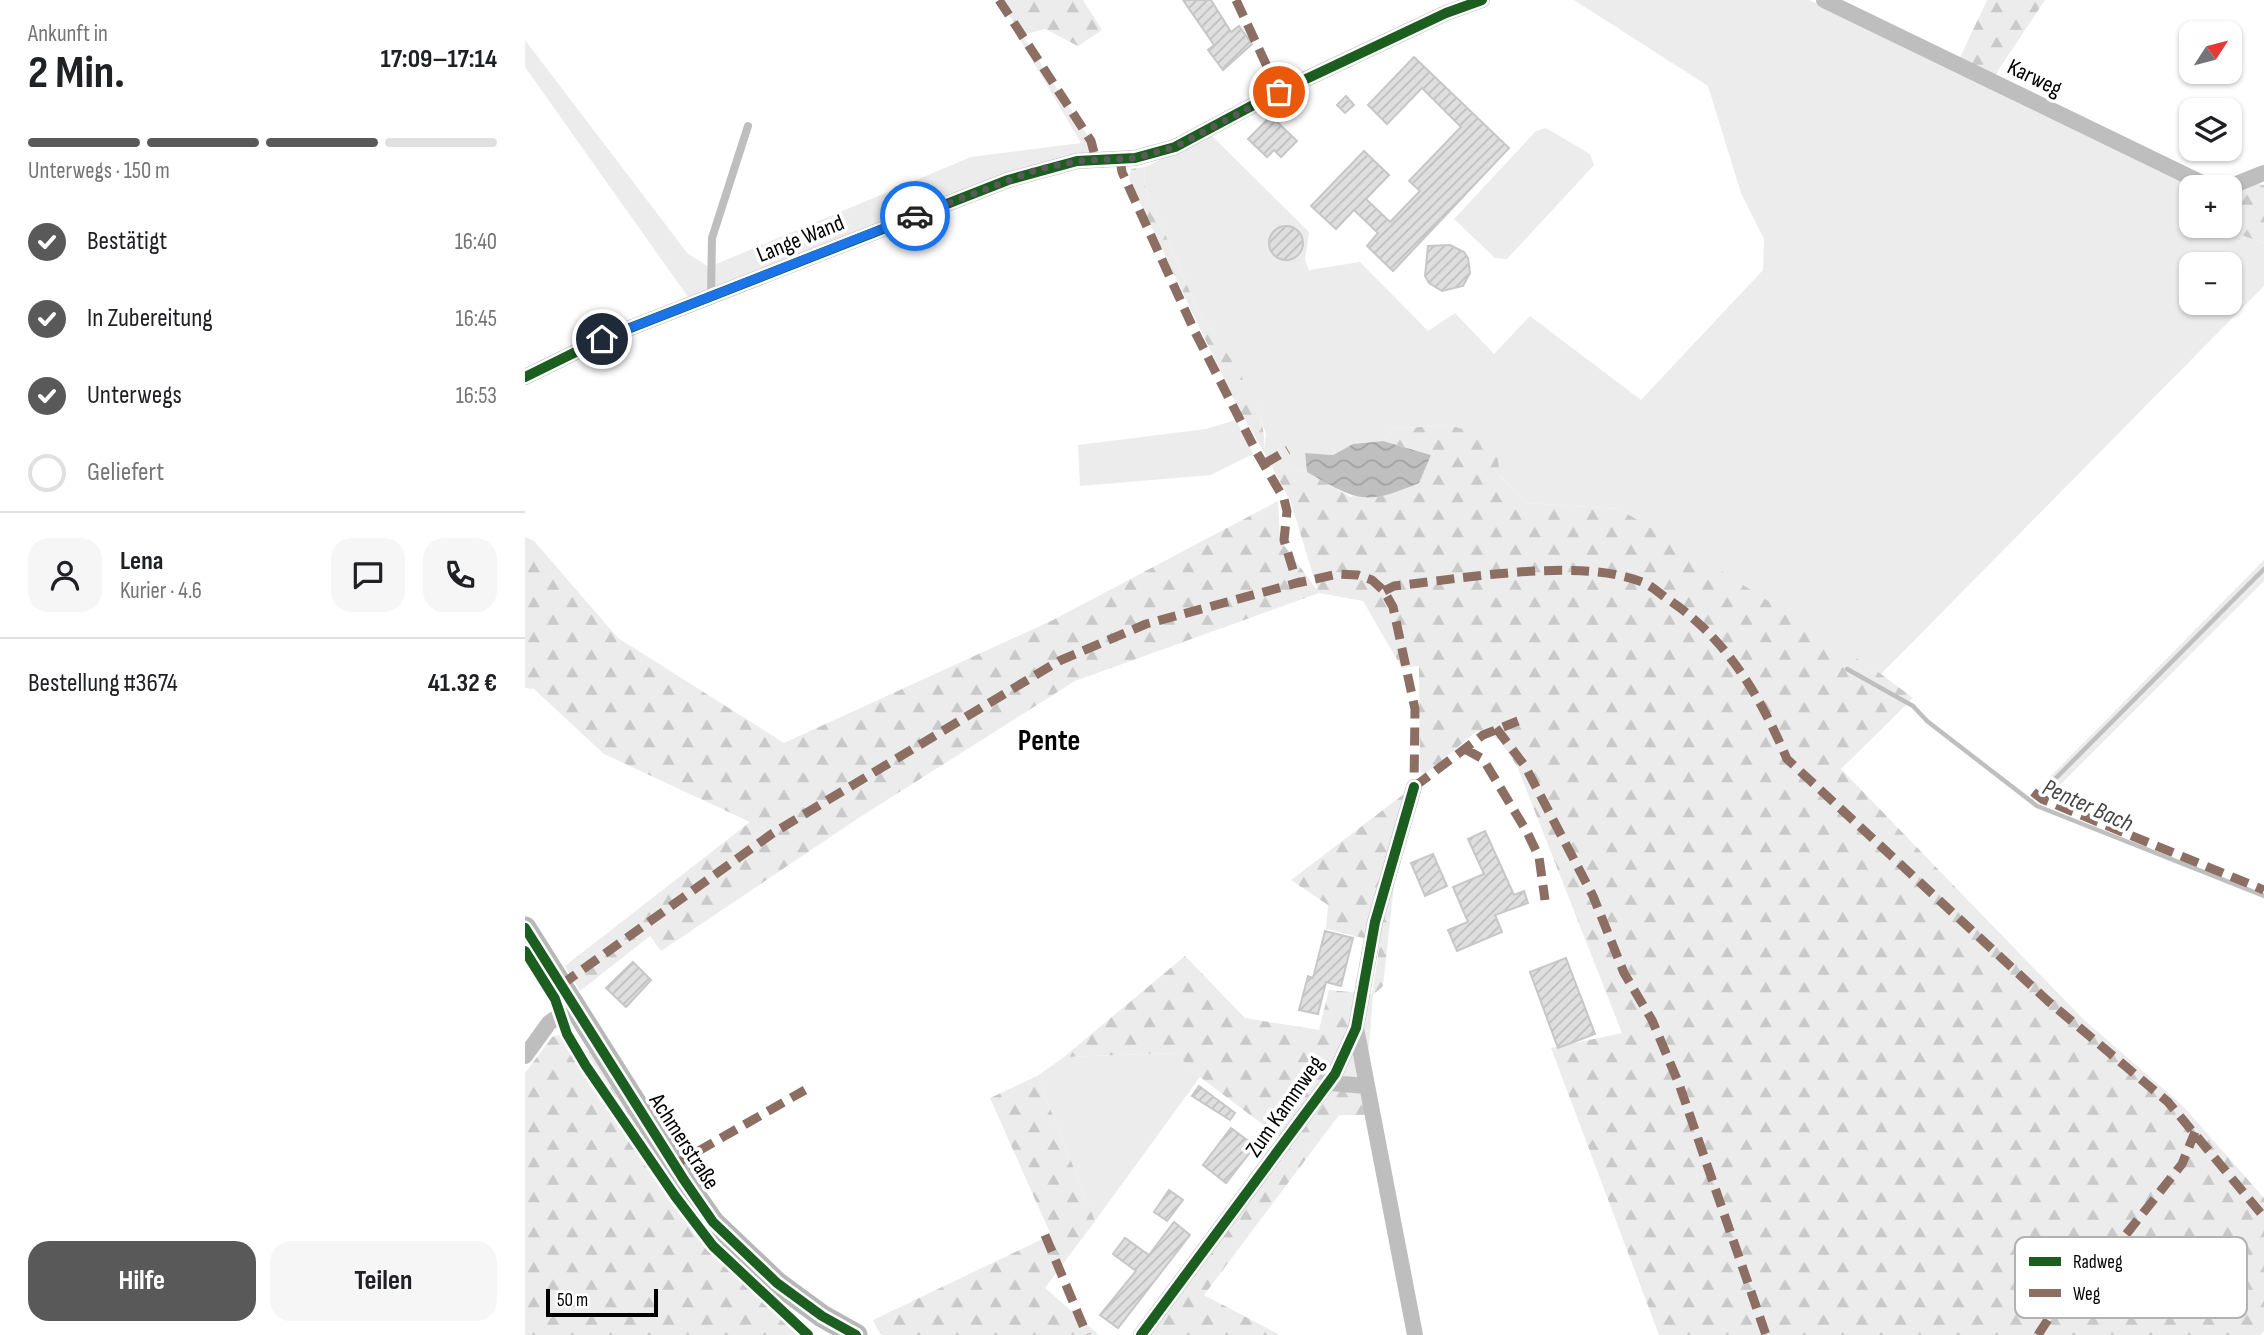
<!DOCTYPE html>
<html lang="de">
<meta charset="utf-8">
<style>
:root{--surface:#fff;--page:#f6f6f6;--text:#202124;--muted:#757577;--line:#e0e0e0;--accent:#595959}
body{margin:0;font-family:"Sofia Sans Condensed",sans-serif;background:var(--page);color:var(--text);height:100vh;display:flex;flex-direction:column;font-size:26px;white-space:nowrap}
*{box-sizing:border-box;margin:0}
p{font-size:23px;color:var(--muted)}
.icon{flex:none;width:38px;height:38px;fill:none;stroke:currentColor;stroke-width:2;stroke-linecap:round;stroke-linejoin:round}
.map{position:relative;flex:1;overflow:hidden}
.details{display:flex;flex-direction:column;background:var(--surface);width:525px}
.details>*{flex:none}
.needle{width:46px;rotate:54deg}
.controls{position:absolute;left:1654px;top:21px;display:grid;gap:14px}
.controls a{display:grid;place-items:center;width:63px;height:63px;border-radius:14px;background:var(--surface);box-shadow:0 2px 5px #0004;font-size:35px}
.scale{position:absolute;left:21px;bottom:18px;width:112px;box-sizing:border-box;padding-left:7px;border:4px solid #000;border-top:0;font-size:19px;line-height:24px;white-space:nowrap;color:#000;-webkit-text-stroke:5px #fff;paint-order:stroke}
.pin{position:absolute;display:grid;place-items:center;width:60px;height:60px;color:#fff;margin:-30px;border:4px solid #fff;border-radius:50%;box-shadow:0 2px 7px #0007}
.courier{position:absolute;display:grid;place-items:center;width:70px;height:70px;margin:-35px;border:5px solid #1a73e8;border-radius:50%;background:#fff;color:#222;box-shadow:0 2px 9px #0007}
.overview em{font-style:normal;font-weight:700}
.overview div{display:flex;flex-direction:column-reverse}
.overview{display:flex;align-items:center;justify-content:space-between;height:119px;padding:0 28px}
h1{font-size:46px;font-weight:700;line-height:52px}
.bar{display:grid;grid-template-columns:repeat(4,1fr);gap:10px 7px;align-content:center;height:84px;padding:0 28px}
.bar i{height:9px;border-radius:5px;background:var(--line)}
.bar .on{background:var(--accent)}
.bar p{grid-column:span 4}
.line{display:flex;align-items:center;gap:18px;padding:0 28px;border-top:2px solid var(--line)}
.line div{flex:1}
.round{display:grid;place-items:center;flex:none;width:74px;height:74px;border-radius:21px;background:var(--page)}
ol{padding:0 28px;list-style:none}
li{display:flex;align-items:center;gap:21px;height:77px}
li p{margin-inline-start:auto}
li .icon{padding:7px;border-radius:50%;background:var(--accent);color:#fff;stroke-width:4}
li:last-child{color:var(--muted)}
li i{width:38px;height:38px;border:4px solid var(--line);border-radius:50%}
.button{display:flex;gap:14px;margin-top:auto;padding:14px 28px}
.button a{flex:1;height:80px;border-radius:21px;background:var(--accent);color:#fff;font-size:28px;font-weight:700;line-height:80px;text-align:center}
.button a+a{background:var(--page);color:var(--text)}
main{display:flex;flex:1;min-height:0}
.map>svg:first-child{display:block}
.green{fill:#ececec;fill-rule:evenodd}
.forest{fill:url(#forest-firs)}
.water{fill:url(#water-waves)}
.lines{fill:none;stroke-linecap:round;stroke-linejoin:round}
.stream{stroke:#bfbfbf;stroke-width:4.5}
.building{fill:url(#building-hatch);stroke:#c7c7c7;stroke-width:2}
.lane{stroke:#bebebe;stroke-width:8}
.street{stroke:#bebebe;stroke-width:16}
.secondary{stroke:#b8b8b8;stroke-width:23}
.quiet{stroke:#8d6e63;stroke-width:9;stroke-dasharray:18 9;stroke-linecap:butt}
.cycleway-casing{stroke:#fff;stroke-width:15}
.cycleway{stroke:#1b5e20;stroke-width:10}
.done{stroke:#595959;stroke-width:7;stroke-dasharray:0 12.6}
.route{stroke:#1a73e8;stroke-width:9}
.labels{text-anchor:middle;stroke-width:7;stroke-linejoin:round;paint-order:stroke}
.street-label{font-size:23px;fill:#000;stroke:#fff}
.water-label{font-size:24px;font-style:italic;fill:#444;stroke:#fff}
.district-label{font-size:30px;font-weight:bold;fill:#000;stroke:#fff}
.key{fill:#fff;stroke:#b2b2b2;stroke-width:2}
.key-label{font-size:19px;fill:#000}
</style>
<main>
<section class="details">
<div class="overview"><div><h1>2 Min.</h1><p>Ankunft in</p></div><em>17:09–17:14</em></div>
<div class="bar"><i class="on"></i><i class="on"></i><i class="on"></i><i></i><p>Unterwegs · 150 m</p></div>
<ol>
<li><svg class="icon" aria-label="check" viewBox="0 0 24 24"><path d="M5 12l5 5 9-10"/></svg>Bestätigt<p>16:40</p></li>
<li><svg class="icon" aria-label="check" viewBox="0 0 24 24"><path d="M5 12l5 5 9-10"/></svg>In Zubereitung<p>16:45</p></li>
<li><svg class="icon" aria-label="check" viewBox="0 0 24 24"><path d="M5 12l5 5 9-10"/></svg>Unterwegs<p>16:53</p></li>
<li><i></i>Geliefert</li>
</ol>
<div class="line" style="height:126px"><a class="round"><svg class="icon" aria-label="person" viewBox="0 0 24 24"><circle cx="12" cy="8" r="4"/><path d="M4 21q1-7 8-7t8 7"/></svg></a><div><b>Lena</b><p>Kurier · 4.6</p></div><a class="round"><svg class="icon" aria-label="chat" viewBox="0 0 24 24"><path d="M4 5h16v11H9l-5 4z"/></svg></a><a class="round"><svg class="icon" aria-label="phone" viewBox="0 0 24 24"><path d="M5 4h4l2 5-3 2q2 4 5 5l2-3 5 2v4C11 20 4 13 5 4z"/></svg></a></div>
<div class="line" style="height:91px"><div>Bestellung #3674</div><b>41.32 €</b></div>
<div class="button"><a>Hilfe</a><a>Teilen</a></div>
</section>
<div class="map">
<svg width="1739" height="1335" viewBox="0 0 1739 1335">
<defs>
<pattern id="forest-firs" width="22" height="20" patternUnits="userSpaceOnUse" patternTransform="scale(1.75)"><rect width="22" height="20" fill="#ececec"/><path d="M5 1l3.5 6h-7zM16 11l3.5 6h-7z" fill="#c9c9c9"/></pattern>
<pattern id="water-waves" width="16" height="10" patternUnits="userSpaceOnUse" patternTransform="scale(1.75)"><rect width="16" height="10" fill="#bfbfbf"/><path d="M0 5q4-4 8 0t8 0" fill="none" stroke="#a2a2a2"/></pattern>
<pattern id="building-hatch" width="6" height="6" patternUnits="userSpaceOnUse" patternTransform="scale(1.75)"><rect width="6" height="6" fill="#dfdfdf"/><path d="M-1 1l2-2M0 6l6-6M5 7l2-2" fill="none" stroke="#bebebe"/></pattern>
</defs>
<rect width="100%" height="100%" fill="#fff"/>
<!-- green -->
<path class="green" d="M1049,0H1284L1673,187H1666V226H1690L1739,243V286L1356,674L1094,509L1003,503L923,425L868,429L858,441L828,444L808,455L780,453L782,472L742,458L739,452L741,434L731,406L685,326L677,320L619,185L620,167L686,135L784,232L780,260L784,270L835,262L903,331L930,313L969,354L1005,316L1116,400L1238,270L1239,239L1216,193L1183,86ZM1666,264H1704V303H1666Z
M497,35L566,141V151L489,170L168,304L0,67V40L163,254L184,267L446,157L556,143L494,38Z
M1021,128L1065,154L1069,165L982,259L970,258L929,219L1011,131Z
M711,420L728,454L686,475L555,486L553,445L681,429Z
M1739,560V581L1522,798L1511,791Z
M650,1053L675,1077L570,1221L512,1076L539,1057Z"/>
<!-- forest -->
<path class="forest" d="M474,0H558L577,30L553,46L520,29L497,35Z
M1462,0H1520L1466,81L1432,64Z
M620,167L619,185L677,320L685,326C707,364 744,408 739,452L714,410L604,180L606,169Z
M1722,182L1739,185V243L1690,226H1704V187Z
M923,425L970,438L975,476L1003,503L1094,509L1181,561L1356,674L1388,698L1316,769L1558,1019L1657,1105L1739,1198V1332L1735,1335H1134L1026,1048L1097,1033L992,766C981,751 973,729 951,732L900,774L895,772L894,666L877,668L838,601L794,593L550,681L335,817L136,951L125,936L55,991L40,966L225,822L79,754L9,689L0,688V537L9,541L93,638L259,743L528,620L753,501L755,540L793,591L765,500L742,458L782,472L826,497L906,455L858,441L868,429Z
M879,794L858,986L848,995L841,1086L846,1115H814L679,1295L755,1335H616L761,1142L675,1077L650,1053L539,1057L660,956L720,1018L794,1030L804,990L847,994L855,942L801,929L803,905L766,880Z
M36,1034L67,1053L176,1227L208,1263L255,1301L276,1335H0V1073L27,1037Z
M512,1076L570,1221L520,1288L574,1335H358L354,1332L348,1320L526,1235L465,1098Z"/>
<!-- water -->
<path class="water" d="M858,441L906,455L894,483C839,506 833,501 782,472L780,453L808,455L828,444Z"/>
<g class="lines">
<!-- stream -->
<path class="stream" d="M1322,669L1388,706L1402,721L1512,806L1739,896
M1521,788L1739,569"/>
</g>
<!-- building -->
<path class="building" d="M658,0H686L706,32L714,26L727,44L698,70L683,50L689,45Z
M889,57L984,148L868,271L842,246L853,233L829,210L811,229L786,206L839,151L864,175L841,199L865,222L895,191L884,181L936,127L897,88L862,124L843,105Z
M821,96L829,105L820,113L812,105Z
M746,116L772,141L756,157L749,150L742,157L723,139Z
M744 243a17 17 0 1 1 34 0a17 17 0 1 1-34 0Z
M925,245L939,252L943,258L945,273L938,286L917,291L904,283L900,276L903,246Z
M960,831L989,895L999,891L1003,903L970,915L977,932L932,951L923,930L943,922L928,887L959,874L943,839Z
M908,854L922,886L900,896L886,863Z
M800,931L828,938L816,986L801,982L793,1014L774,1010L783,976L788,978Z
M1041,958L1070,1034L1033,1048L1005,972Z
M108,962L126,980L101,1007L81,988Z
M674,1086L710,1113L705,1120L667,1096Z
M706,1128L730,1146L701,1183L678,1165Z
M644,1190L658,1200L642,1221L629,1212Z
M649,1222L665,1235L593,1328L575,1315L611,1271L588,1254L600,1238L624,1255Z"/>
<g class="lines">
<!-- lane -->
<path class="lane" d="M186,297L187,238L223,126"/>
<!-- street -->
<path class="street" d="M1299,0L1677,183L1703,187
M1704,187L1739,173
M0,377L77,339L483,180L552,161L610,158L650,147L747,95L921,13L957,0
M831,1028L890,1335
M0,1056L24,1023L49,1005
M805,1083L841,1086
M616,1335L810,1074L831,1028L850,922L889,787"/>
<!-- secondary -->
<path class="secondary" d="M0,928L159,1180L188,1222L252,1283L297,1316L331,1335"/>
<!-- quiet -->
<path class="quiet" d="M474,0L566,141L571,160
M711,0L754,92
M595,160L597,172L669,330L731,451L759,499L762,511L759,540L772,583
M739,464L763,450
M859,591L869,586C936,579 1055,557 1117,582C1126,585 1135,594 1144,600C1202,639 1235,696 1262,759L1524,1002L1643,1102L1739,1217
M971,728L1000,766L1068,896L1099,973L1127,1020L1154,1084L1241,1335
M940,749L958,759L1002,832L1014,857L1020,900
M889,787L958,735L993,721
M1508,792L1517,799L1739,890
M36,985L248,833L534,661L621,624L772,583L813,574L833,575L847,580L859,591L868,607L890,709L889,787
M149,1165L280,1090
M520,1235L562,1335
M1513,1335L1531,1307L1568,1276L1657,1164L1670,1132"/>
<defs>
<path id="cycleway" d="M0,377L77,339L483,180L552,161L610,158L650,147L747,95L921,13L957,0
M0,928L159,1180L188,1222L252,1283L297,1316L331,1335
M0,951L30,999L42,1034L61,1066L150,1196L188,1246L283,1335
M616,1335L810,1074L831,1028L850,922L889,787"/>
</defs>
<!-- cycleway casing -->
<use href="#cycleway" class="cycleway-casing"/>
<!-- cycleway -->
<use href="#cycleway" class="cycleway"/>
</g>
<g class="lines">
<!-- done -->
<path class="done" d="M390,216L511,170L552,161L610,158L650,147L754,92"/>
<!-- route -->
<path class="route" d="M77,339L390,216"/>
</g>
<g class="labels">
<!-- street labels -->
<g class="street-label">
<text transform="translate(1510 77) rotate(26)" y="8">Karweg</text>
<text transform="translate(275 238) rotate(-22)" y="8">Lange Wand</text>
<text transform="translate(759 1106) rotate(-55)" y="8">Zum Kammweg</text>
<text transform="translate(160 1141) rotate(57)" y="8">Achmerstraße</text>
</g>
<!-- water labels -->
<g class="water-label">
<text transform="translate(1563 805) rotate(24)" y="8">Penter Bach</text>
</g>
<!-- district labels -->
<g class="district-label">
<text x="524" y="750">Pente</text>
</g>
</g>
<!-- legend -->
<rect x="1490" y="1237" width="232" height="81" rx="10" class="key"/>
<rect x="1504" y="1257" width="32" height="9" fill="#1b5e20"/>
<rect x="1504" y="1289" width="32" height="8" fill="#8d6e63"/>
<g class="key-label">
<text x="1548" y="1268">Radweg</text>
<text x="1548" y="1300">Weg</text>
</g>
</svg>
<div class="controls">
<a><svg class="needle" viewBox="-14 -14 28 28"><path d="M0-13l5 13h-10z" fill="#e53935"/><path d="M0 13l5-13h-10z" fill="#757577"/></svg></a>
<a><svg class="icon" aria-label="layers" viewBox="0 0 24 24"><path d="M12 4l9 5-9 5-9-5zM3 14l9 5 9-5"/></svg></a>
<a>+</a>
<a>−</a>
</div>
<div class="scale">50 m</div>
<div class="pin" style="left:754px;top:92px;background:#ea580c"><svg class="icon" aria-label="bag" viewBox="0 0 24 24"><path d="M5 8h14l-1 12H6zM9 8a3 3 0 0 1 6 0"/></svg></div>
<div class="pin" style="left:77px;top:339px;background:#1f2937"><svg class="icon" aria-label="home" viewBox="0 0 24 24"><path d="M3 11l9-7 9 7M6 9v11h12V9"/></svg></div>
<div class="courier" style="left:390px;top:216px"><svg class="icon" aria-label="car" viewBox="0 0 24 24"><path d="M5 17H2v-5l4-1 3-4h7l3 4 3 1v5h-3M9 17h6M6 11h13"/><circle cx="7" cy="17" r="2"/><circle cx="17" cy="17" r="2"/></svg></div>
</div>
</main>
